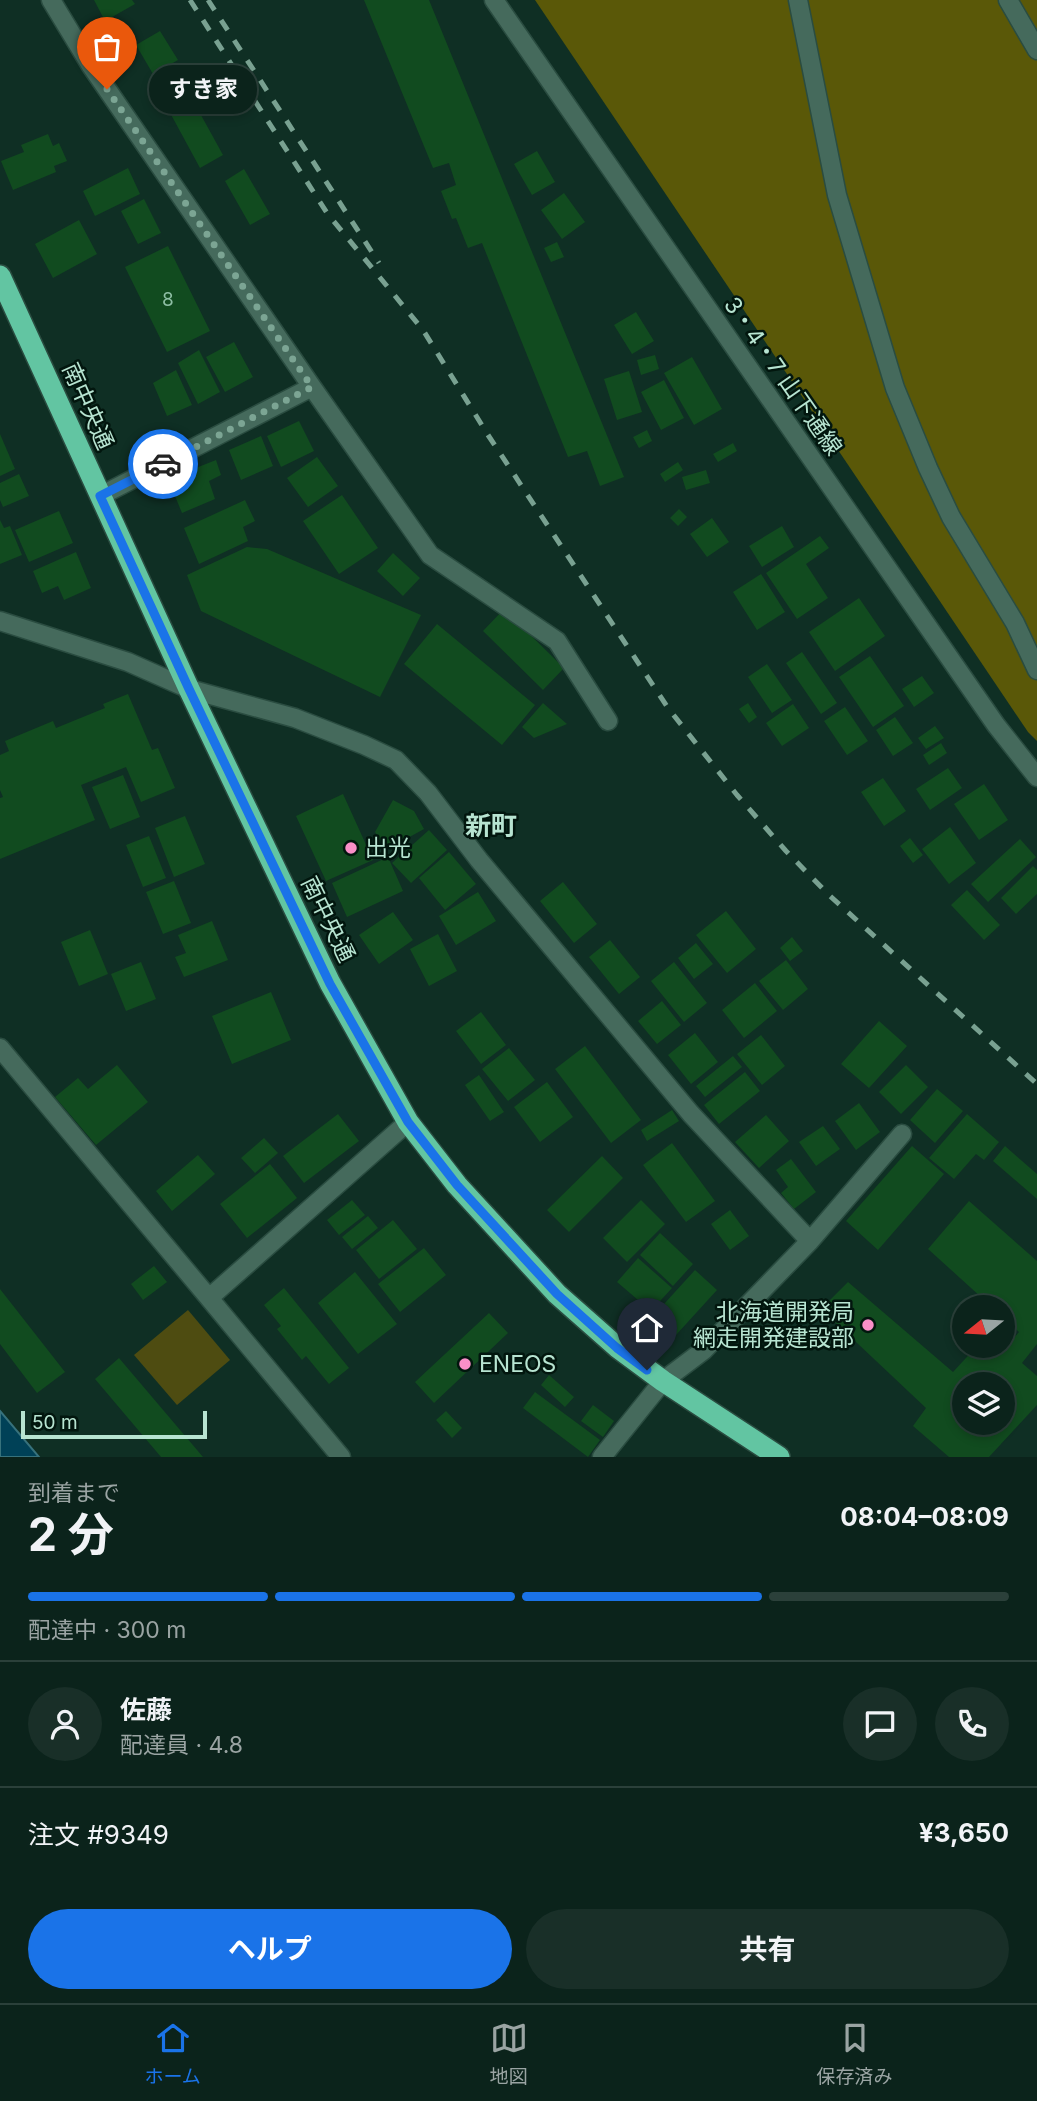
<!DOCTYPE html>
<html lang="ja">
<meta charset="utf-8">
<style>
:root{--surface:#0b231b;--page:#192f28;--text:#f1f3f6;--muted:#9aa4a3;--line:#2b403a;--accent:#1a73e8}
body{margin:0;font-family:Inter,"Noto Sans JP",sans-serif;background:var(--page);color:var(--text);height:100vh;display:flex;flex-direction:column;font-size:26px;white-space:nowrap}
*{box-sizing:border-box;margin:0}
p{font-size:23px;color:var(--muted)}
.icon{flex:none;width:38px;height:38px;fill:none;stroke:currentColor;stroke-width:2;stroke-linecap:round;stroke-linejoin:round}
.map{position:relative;height:1457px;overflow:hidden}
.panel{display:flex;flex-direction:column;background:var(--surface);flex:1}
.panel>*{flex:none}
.needle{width:46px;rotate:252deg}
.buttons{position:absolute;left:952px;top:1295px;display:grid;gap:14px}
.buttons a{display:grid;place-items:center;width:63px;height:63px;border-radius:50%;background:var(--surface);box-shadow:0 4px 10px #0003,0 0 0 2px var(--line);font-size:35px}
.scale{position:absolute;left:21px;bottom:18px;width:186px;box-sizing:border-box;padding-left:7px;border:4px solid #b7e4d1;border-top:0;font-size:19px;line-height:24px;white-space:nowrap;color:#b7e4d1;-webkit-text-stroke:5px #02160e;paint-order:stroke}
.pin{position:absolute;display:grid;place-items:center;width:60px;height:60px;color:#fff;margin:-72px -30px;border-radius:50% 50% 50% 0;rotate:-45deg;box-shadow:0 0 7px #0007}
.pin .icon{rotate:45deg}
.courier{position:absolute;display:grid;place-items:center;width:70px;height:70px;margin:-35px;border:5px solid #1a73e8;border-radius:50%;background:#fff;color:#222;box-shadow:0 2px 9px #0007}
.bubble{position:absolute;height:49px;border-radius:24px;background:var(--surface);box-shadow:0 4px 10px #0003,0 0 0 2px var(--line);font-size:23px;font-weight:700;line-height:49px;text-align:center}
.head em{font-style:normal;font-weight:700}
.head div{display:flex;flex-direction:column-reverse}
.head{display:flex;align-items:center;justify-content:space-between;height:119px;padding:0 28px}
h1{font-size:46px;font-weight:700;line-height:52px}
.bar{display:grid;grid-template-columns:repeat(4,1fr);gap:10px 7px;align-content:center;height:84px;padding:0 28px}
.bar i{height:9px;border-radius:5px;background:var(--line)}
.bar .active{background:var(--accent)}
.bar p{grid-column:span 4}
.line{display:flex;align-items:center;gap:18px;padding:0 28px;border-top:2px solid var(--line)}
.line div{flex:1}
.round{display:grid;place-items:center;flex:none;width:74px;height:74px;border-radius:37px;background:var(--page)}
.primary-button{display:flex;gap:14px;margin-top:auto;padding:14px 28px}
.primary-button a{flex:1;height:80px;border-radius:42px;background:var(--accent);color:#fff;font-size:28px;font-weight:700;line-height:80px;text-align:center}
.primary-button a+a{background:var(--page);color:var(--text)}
.dock{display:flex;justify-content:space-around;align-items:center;height:98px;border-top:2px solid var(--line);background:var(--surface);font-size:19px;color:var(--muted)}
.dock a{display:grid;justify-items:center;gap:4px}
.dock .active{color:var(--accent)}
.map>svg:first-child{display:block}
.green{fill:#4e4c11}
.forest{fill:#5a5808}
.water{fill:#004157;stroke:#37727c;stroke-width:2}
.building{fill:#114b1f;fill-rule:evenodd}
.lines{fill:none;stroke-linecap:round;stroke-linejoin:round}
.minor-casing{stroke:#2a4c40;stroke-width:21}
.highway-casing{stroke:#2a4c40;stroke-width:24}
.minor{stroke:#456a5c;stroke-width:18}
.highway{stroke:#62c5a2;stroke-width:21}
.rail{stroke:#79a191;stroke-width:5;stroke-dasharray:12 12;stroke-linecap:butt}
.done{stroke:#7ca594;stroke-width:7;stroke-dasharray:0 12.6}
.route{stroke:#1a73e8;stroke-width:9}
.poi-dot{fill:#fa8fc8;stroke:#02160e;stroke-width:2.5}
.labels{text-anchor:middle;stroke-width:5;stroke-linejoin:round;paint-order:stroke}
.number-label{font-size:19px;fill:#8ebea4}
.street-label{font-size:23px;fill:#b7e4d1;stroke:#02160e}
.poi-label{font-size:23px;fill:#b7e4d1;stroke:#02160e;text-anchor:start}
.quarter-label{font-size:26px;font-weight:bold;fill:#b7e4d1;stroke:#02160e}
</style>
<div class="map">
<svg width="1037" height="1457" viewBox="0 0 1037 1457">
<rect width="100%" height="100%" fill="#0f2f24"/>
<!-- green -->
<path class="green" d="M188,1310L230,1360L177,1405L134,1355Z"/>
<!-- forest -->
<path class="forest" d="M535,0H1037V741L1028,732Z"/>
<!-- water -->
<path class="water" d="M0,1411L39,1457H0Z"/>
<!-- building -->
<path class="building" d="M94,0H132L135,4L105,21Z
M364,0H429L624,477L600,486L587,451L568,457L482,243L468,248L456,218L452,219L441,191L456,185L449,163L433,168Z
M160,31L178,60L153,74L136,45Z
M185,86L223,155L200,168L162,98Z
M48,134L53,146L59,143L67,161L54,166L56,172L13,190L1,161L24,152L21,145Z
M537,151L555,182L532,195L514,164Z
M128,168L140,194L95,216L83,191Z
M244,169L270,214L250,225L225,181Z
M564,193L585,222L562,239L541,210Z
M144,199L161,233L138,244L121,211Z
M79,220L97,254L53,278L35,244Z
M557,242L564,257L551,262L544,248Z
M168,246L210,331L167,352L125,267Z
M636,312L654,341L632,354L614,325Z
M234,342L253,377L225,392L206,357Z
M199,350L220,392L198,404L178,363Z
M655,355L659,369L641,375L637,360Z
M692,357L722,409L694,425L664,373Z
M176,370L192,405L167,416L153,383Z
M629,371L642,412L617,420L604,379Z
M664,380L684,418L661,430L641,392Z
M299,421L314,451L281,467L267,436Z
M647,430L652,441L639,448L633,437Z
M0,434L15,469L0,476Z
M261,436L273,466L241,480L229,450Z
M733,443L737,451L718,462L713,454Z
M317,457L338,486L308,507L287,478Z
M216,460L221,475L209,481L215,499L182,513L168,479Z
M678,462L683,470L665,482L660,474Z
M706,470L710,483L686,490L682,477Z
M19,474L29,496L3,507L0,500V483Z
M342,495L378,548L339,574L303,521Z
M245,500L255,521L243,527L248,541L199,564L184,528Z
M679,509L687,517L678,526L670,518Z
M59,511L73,543L29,562L15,530Z
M712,518L729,542L707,557L690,534Z
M0,520L4,528L10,526L22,555L0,564Z
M782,526L794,547L762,567L749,546Z
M820,536L829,548L806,564L828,598L797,619L766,573Z
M247,547L267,549L421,615L380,697L201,611L187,575Z
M76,552L91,588L64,600L58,586L42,593L33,571Z
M393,553L420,578L403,596L377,571Z
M761,574L785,612L757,630L733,592Z
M859,598L885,636L835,671L809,632Z
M504,609L564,668L543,690L483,631Z
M437,624L535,705L502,745L404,664Z
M802,652L837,703L821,714L786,663Z
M870,656L904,706L873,727L839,677Z
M767,664L792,700L772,713L748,677Z
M922,676L934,693L914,707L902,689Z
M128,694L152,750L158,748L175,788L141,802L126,767L81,785L95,820L0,859V798L3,797L0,790V755L9,751L5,741L53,721L56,728L105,708L103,704Z
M543,703L567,724L534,738L522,727Z
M748,703L757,717L749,723L739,709Z
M793,704L809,728L782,746L766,723Z
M845,707L868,741L847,755L824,721Z
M895,717L913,743L893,756L876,730Z
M935,726L944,738L926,749L918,738Z
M941,743L947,753L929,765L923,755Z
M948,768L962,788L930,810L916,789Z
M123,775L140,817L110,829L92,787Z
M883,778L906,811L884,826L861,792Z
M984,784L1008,820L979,840L954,804Z
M343,794L373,860L326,881L296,816Z
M393,800L414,811L424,829L386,850L375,832Z
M185,816L205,864L174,877L155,828Z
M950,827L976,863L949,884L922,849Z
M429,830L447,850L411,883L392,863Z
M149,836L166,878L143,887L126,845Z
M910,838L923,855L913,863L900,846Z
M1020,839L1036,857L988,902L971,884Z
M449,852L476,884L445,910L419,878Z
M388,857L403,891L347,917L332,883Z
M1033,866L1037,870V894L1016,914L1001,898Z
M174,881L191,923L163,934L146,892Z
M563,882L597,924L574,943L540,901Z
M967,890L1000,925L984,940L951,905Z
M478,892L496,921L456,945L439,916Z
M726,911L756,949L727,973L696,935Z
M393,912L413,940L379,964L359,935Z
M212,921L228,960L184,977L175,957L186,953L178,935Z
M90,930L108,974L79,986L61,942Z
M438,934L457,971L429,986L410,949Z
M792,937L803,951L790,961L780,948Z
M610,940L640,977L619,994L589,957Z
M696,943L713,964L694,979L678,958Z
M786,960L808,989L783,1010L759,981Z
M141,962L156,999L126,1011L111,974Z
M674,962L707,1003L684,1022L651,981Z
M755,983L777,1011L744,1038L722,1010Z
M271,992L291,1040L232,1064L212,1016Z
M662,1001L681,1025L657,1044L638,1021Z
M481,1012L506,1045L481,1064L456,1031Z
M879,1021L907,1046L869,1088L841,1064Z
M695,1033L718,1062L691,1084L668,1055Z
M761,1035L785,1066L762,1085L737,1054Z
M585,1046L641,1120L611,1143L555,1069Z
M509,1048L535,1080L508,1101L482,1069Z
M733,1056L742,1067L705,1097L696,1086Z
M117,1065L148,1102L96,1145L55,1097L78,1078L88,1089Z
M906,1065L928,1087L901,1114L879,1092Z
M745,1072L760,1091L719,1124L704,1105Z
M479,1075L504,1112L490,1121L465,1085Z
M547,1082L573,1117L540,1142L514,1107Z
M937,1089L963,1111L935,1143L910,1120Z
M859,1103L880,1132L856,1150L835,1121Z
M672,1110L679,1121L647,1141L641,1130Z
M338,1114L359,1141L304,1183L283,1156Z
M967,1114L999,1142L984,1160L976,1154L954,1179L929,1158Z
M766,1115L789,1141L759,1168L735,1142Z
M823,1126L840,1149L816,1166L799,1142Z
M264,1138L278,1153L255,1173L241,1158Z
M672,1143L715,1201L686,1222L643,1165Z
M912,1146L944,1174L878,1250L846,1221Z
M1005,1146L1037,1174V1199L993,1161Z
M198,1155L215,1174L172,1211L156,1191Z
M602,1156L623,1178L569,1232L547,1210Z
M791,1159L816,1192L794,1209L781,1193L788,1187L776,1170Z
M270,1164L297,1198L247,1238L220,1204Z
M352,1200L365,1215L339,1235L327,1220Z
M641,1200L665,1224L627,1262L603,1238Z
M969,1201L1037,1261V1344L1022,1363L1037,1376V1405L989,1457H949L913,1426L926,1408L821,1309L848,1282L953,1372L977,1346H1002L1005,1348L1019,1332L1003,1317V1307H992L928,1249ZM964,1384H1003V1423H964Z
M730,1210L749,1236L730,1250L711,1224Z
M368,1216L378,1228L352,1249L342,1237Z
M393,1220L417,1249L379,1279L356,1250Z
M660,1233L693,1264L673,1286L640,1255Z
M424,1248L446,1275L400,1312L378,1284Z
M638,1258L672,1288L651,1311L617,1282Z
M154,1266L167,1282L143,1300L131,1284Z
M695,1270L717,1290L676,1335L654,1315Z
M355,1272L397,1324L358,1354L318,1303Z
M284,1288L349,1368L329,1384L306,1356L302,1360L277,1329L281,1326L264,1305Z
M0,1289L65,1372L37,1393L0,1344Z
M489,1313L508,1333L434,1403L415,1382Z
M119,1358L203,1457H161L95,1379Z
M549,1375L574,1397L565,1407L541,1385Z
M535,1392L600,1440L588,1457L523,1408Z
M593,1405L614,1421L603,1437L581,1421Z
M446,1411L462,1428L452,1438L436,1420Z"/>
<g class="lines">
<defs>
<path id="minor" d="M51,0L91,66L312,387L430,555L557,641L608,721
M494,0L996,725L1037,777
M798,0L837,195L895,388L928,468L951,517L1015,623L1037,670
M1008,0L1037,50
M100,496L312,387
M0,621L128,662L189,689L295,718L364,745L396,760L428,793L479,860L691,1114L810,1241
M0,1048L209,1298L408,1122
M209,1298L341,1457
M602,1457L663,1381L704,1350L810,1241L902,1134"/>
<path id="highway" d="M0,276L189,689L330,983L408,1122L457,1185L557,1294L617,1347L663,1381L779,1457"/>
</defs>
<!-- minor casing -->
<use href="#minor" class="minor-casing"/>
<!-- highway casing -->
<use href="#highway" class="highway-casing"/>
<!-- minor -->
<use href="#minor" class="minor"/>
<!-- highway -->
<use href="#highway" class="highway"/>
<!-- rail -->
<path class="rail" d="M190,0L327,213L423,330L488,435L668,708L737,795L786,851L829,895L1037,1084
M208,0L379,263"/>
</g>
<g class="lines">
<!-- done -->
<path class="done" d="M107,89L312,387L163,464"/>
<!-- route -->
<path class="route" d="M163,464L100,496L189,689L330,984L408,1122L457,1185L557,1294L617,1348L647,1370"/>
</g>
<!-- markers -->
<g class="poi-dot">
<circle cx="351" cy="848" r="7"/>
<circle cx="868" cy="1325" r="7"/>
<circle cx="465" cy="1364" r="7"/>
</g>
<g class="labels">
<!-- number labels -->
<g class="number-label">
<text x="168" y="306">8</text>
</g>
<!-- street labels -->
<g class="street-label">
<text transform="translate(783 376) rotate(55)" y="8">3・4・7 山下通線</text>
<text transform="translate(88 406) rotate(66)" y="8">南中央通</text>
<text transform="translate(328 919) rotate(64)" y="8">南中央通</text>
</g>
<!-- poi labels -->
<g class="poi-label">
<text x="365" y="856">出光</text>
<text x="854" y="1320" text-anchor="end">北海道開発局<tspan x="854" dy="26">網走開発建設部</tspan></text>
<text x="479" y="1372">ENEOS</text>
</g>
<!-- quarter labels -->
<g class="quarter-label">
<text x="491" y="835">新町</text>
</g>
</g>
</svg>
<div class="buttons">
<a><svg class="needle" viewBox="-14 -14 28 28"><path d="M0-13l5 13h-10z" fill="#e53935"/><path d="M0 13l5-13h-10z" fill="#9aa4a3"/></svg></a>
<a><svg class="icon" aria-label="layers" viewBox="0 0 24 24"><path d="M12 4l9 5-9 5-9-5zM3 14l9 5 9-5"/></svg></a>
</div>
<div class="scale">50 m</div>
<div class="pin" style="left:107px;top:89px;background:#ea580c"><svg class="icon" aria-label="bag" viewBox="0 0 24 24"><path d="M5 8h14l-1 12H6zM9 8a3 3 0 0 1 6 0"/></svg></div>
<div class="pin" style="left:647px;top:1370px;background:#1f2937"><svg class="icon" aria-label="home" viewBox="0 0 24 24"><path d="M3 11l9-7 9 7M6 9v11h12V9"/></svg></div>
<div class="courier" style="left:163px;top:464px"><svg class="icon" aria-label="car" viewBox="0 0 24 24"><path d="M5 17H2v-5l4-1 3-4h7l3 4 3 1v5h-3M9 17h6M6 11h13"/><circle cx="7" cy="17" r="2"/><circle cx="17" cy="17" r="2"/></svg></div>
<div class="bubble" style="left:149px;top:65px;width:108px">すき家</div>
</div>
<section class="panel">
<div class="head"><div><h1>2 分</h1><p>到着まで</p></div><em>08:04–08:09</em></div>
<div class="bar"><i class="active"></i><i class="active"></i><i class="active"></i><i></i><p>配達中 · 300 m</p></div>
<div class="line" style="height:126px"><a class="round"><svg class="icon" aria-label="person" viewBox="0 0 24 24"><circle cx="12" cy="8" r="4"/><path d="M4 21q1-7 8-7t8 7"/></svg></a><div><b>佐藤</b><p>配達員 · 4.8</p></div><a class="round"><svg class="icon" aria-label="chat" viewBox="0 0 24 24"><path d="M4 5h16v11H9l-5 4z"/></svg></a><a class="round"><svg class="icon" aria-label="phone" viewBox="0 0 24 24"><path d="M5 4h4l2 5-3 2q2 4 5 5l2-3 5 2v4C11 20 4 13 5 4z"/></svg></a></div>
<div class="line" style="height:91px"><div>注文 #9349</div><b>¥3,650</b></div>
<div class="primary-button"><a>ヘルプ</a><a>共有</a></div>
</section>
<nav class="dock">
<a class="active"><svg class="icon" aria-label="home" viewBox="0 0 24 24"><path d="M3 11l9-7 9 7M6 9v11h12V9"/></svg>ホーム</a>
<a><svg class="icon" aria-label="map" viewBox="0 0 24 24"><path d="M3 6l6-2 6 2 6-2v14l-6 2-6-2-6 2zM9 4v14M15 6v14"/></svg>地図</a>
<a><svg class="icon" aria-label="saved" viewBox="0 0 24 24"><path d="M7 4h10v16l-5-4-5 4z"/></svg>保存済み</a>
</nav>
